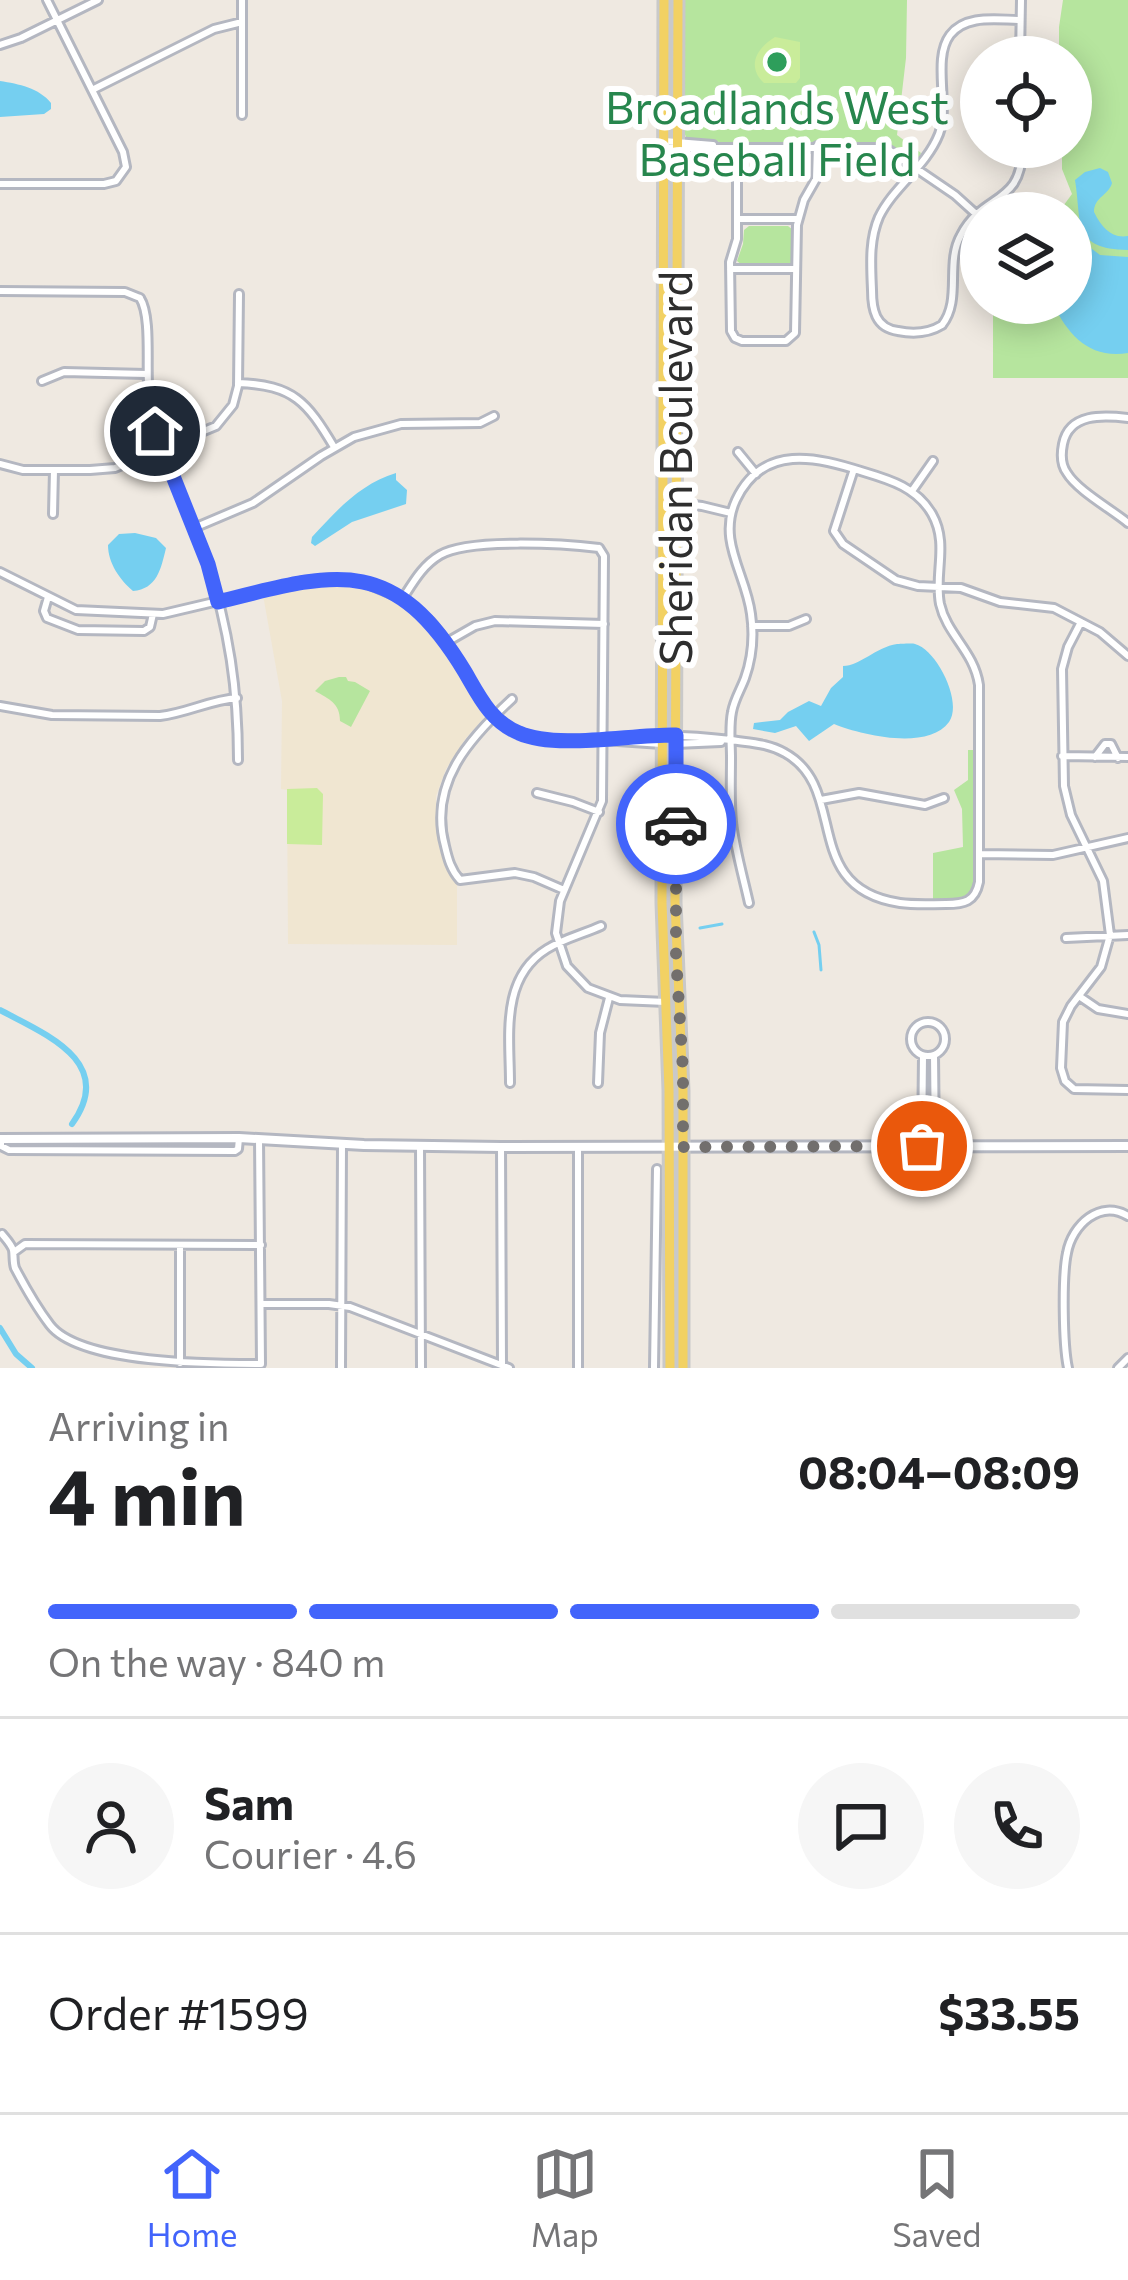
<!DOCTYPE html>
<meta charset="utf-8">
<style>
:root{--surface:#fff;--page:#f6f6f6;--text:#202124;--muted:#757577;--line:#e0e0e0;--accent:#4264fb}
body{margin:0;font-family:Commissioner,sans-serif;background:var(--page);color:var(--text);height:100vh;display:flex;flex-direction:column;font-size:45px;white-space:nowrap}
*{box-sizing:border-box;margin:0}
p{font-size:39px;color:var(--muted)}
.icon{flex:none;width:66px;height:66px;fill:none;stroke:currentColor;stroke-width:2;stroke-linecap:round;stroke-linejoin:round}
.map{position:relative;height:1368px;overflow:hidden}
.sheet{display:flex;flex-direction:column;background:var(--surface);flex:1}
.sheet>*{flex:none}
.fabs{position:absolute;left:960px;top:36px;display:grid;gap:24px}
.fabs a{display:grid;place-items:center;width:132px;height:132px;border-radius:50%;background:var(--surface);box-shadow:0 6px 30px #0003;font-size:60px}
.pin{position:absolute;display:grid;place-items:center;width:102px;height:102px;color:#fff;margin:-51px;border:6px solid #fff;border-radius:50%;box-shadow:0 3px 12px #0007}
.courier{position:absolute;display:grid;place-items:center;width:120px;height:120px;margin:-60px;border:9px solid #4264fb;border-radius:50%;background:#fff;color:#222;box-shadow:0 3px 15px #0007}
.headline em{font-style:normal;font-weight:700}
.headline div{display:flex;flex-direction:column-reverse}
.headline{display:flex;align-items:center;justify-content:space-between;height:204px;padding:0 48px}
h1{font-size:78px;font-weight:700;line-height:90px}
.bar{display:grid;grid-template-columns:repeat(4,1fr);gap:18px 12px;align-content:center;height:144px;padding:0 48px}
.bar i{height:15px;border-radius:9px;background:var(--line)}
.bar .on{background:var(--accent)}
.bar p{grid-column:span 4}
.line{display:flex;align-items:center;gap:30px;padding:0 48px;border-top:3px solid var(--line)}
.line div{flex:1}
.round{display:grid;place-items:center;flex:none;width:126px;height:126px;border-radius:63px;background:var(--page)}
.menu{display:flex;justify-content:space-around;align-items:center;height:168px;border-top:3px solid var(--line);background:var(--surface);font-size:33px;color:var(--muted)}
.menu a{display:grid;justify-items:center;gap:6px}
.menu .on{color:var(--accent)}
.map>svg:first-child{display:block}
.education{fill:#f0e6d1}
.green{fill:#b6e59e}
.pitch{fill:#c9ec9a}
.water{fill:#75cff0}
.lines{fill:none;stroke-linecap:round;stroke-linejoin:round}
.stream{stroke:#75cff0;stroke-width:3}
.canal{stroke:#75cff0;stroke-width:6}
.minor-casing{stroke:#b4b7c1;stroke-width:12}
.secondary-casing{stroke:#b4b7c1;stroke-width:14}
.primary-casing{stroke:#c9c9c9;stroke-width:15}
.minor{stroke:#fff;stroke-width:6}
.secondary{stroke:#fff;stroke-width:8}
.primary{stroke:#f2d163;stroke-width:9}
.done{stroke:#726f6d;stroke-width:12;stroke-dasharray:0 21.6}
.route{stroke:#4264fb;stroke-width:15}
.leisure-dot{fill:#2e9e5b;stroke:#fff;stroke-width:4.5}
.labels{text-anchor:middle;stroke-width:12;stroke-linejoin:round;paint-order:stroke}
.leisure-label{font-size:45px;fill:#27864d;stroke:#fff}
.street-label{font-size:45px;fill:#2e2e2e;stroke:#fff}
</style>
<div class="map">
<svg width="1128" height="1368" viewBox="0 0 1128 1368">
<rect width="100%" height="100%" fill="#efe9e1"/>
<!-- education -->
<path class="education" d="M317,583L356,585L390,597L406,607L435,635L484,711L483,719L466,738L446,769L436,796V826L440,849L450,874L457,882V945L288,944L287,790L281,789L282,701L263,595Z"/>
<!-- green -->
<path class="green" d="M684,0H907L906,58L897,135L921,153L918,159L881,142H720L687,139L682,128Z
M1063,0H1128V378H993V303H1071V213H1058L1072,194L1062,169V147H1071V57H1059V27Z
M749,226H788L793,230V262L789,265H742L737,261L743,244L744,230Z
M339,677H346L348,681L355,682L370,691L351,727L340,721C340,703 329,699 315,691L325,681Z
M968,750H973L974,886L963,899H933V853L963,847L962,809L954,790L968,780Z"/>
<!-- pitch -->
<path class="pitch" d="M775,37L800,42V78L796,83H764C746,66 757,48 775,37Z
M317,788L323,794L322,845L287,844V789Z"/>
<!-- water -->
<path class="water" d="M0,81C19,84 39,88 51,103V109L44,114L0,117Z
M1100,168L1108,172L1112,183C1109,195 1094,197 1094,212C1101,226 1111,239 1128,236V250C1071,249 1082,222 1075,180L1085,172Z
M1071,233L1100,255L1128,257V353C1090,359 1068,336 1053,303H1071Z
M396,473V480L407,490L406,504L352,522L315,546L311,543L312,537C337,510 360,484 396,473Z
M135,533L156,538L166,548C161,569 157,589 133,591C120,580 108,563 108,545L119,534Z
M897,644C899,644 913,643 915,644C937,650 963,702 949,722C928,751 861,735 834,724L809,741L796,726L775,733L753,729L754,723L780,720L788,712L809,701L821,706L831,688L843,677V666C860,666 876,647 897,644Z"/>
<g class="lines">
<!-- stream -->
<path class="stream" d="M700,928L722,924
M814,932L819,945L821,970"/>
<!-- canal -->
<path class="canal" d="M0,1010C45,1034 117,1062 72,1124
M0,1328L16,1354L32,1368"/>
<defs>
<path id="minor" d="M0,45L21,38L98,0
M1020,57L1021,0
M92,90L214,29L242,22
M242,115V0
M664,141L713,145
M737,147V239L730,262L731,331L735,338L742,341H786L795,333L797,225L804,200L816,179L817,146
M664,148H886L955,195L976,214
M0,184H104L116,181L126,167L123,152L47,0
M737,219H797
M730,269H796
M0,291L125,292L140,298
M140,298C154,320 143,384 151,416C163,466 191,512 207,561C229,629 238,690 238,760
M942,325C929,333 913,334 898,331C875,328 872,309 872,290C871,265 869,240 879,217C894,186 926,167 939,134C950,105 932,59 950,35C966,14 997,20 1020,20
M942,325C962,300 945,263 961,235C983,192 1023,206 1022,147
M42,381L64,372L146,374
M238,383C294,385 307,402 334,447
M1128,418C1103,415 1069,413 1063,444C1061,454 1061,465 1067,473C1077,490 1111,509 1128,523
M738,452L756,474
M0,464L23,470H90L115,468L216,426L233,405L238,386L239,294
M854,469L834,531L843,544L896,580L918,586L961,588L1000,602L1054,608L1100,632L1128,656
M912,491L933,461
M676,503L702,506L731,513
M53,514L54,470
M194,528L253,503L321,456L354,437L401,424L480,423L494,416
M599,548L604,556L602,801L560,901L556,933L567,966L588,988L620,1000L666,1002
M0,572L76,610L163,614L303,581L332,578L363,582L403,599L431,622L447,642L486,708L513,731L543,739L603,740L662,744
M48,597L44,611L47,618L78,630L144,631L150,627L153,614
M403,598C414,581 423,565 440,555C468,538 565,544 599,548
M1081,622L1068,647L1062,669L1064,786L1071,815L1103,881L1110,935L1101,967L1071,1006L1063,1022L1061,1068L1065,1081L1074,1089L1128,1090
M752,626H789L806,619
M447,642L475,626L495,621L604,624
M512,699C470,738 428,783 445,846C448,859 451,870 460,880L515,873L534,877L564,890
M0,706L52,715L160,716C187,713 210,700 237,698
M603,740C647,733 688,735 731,740C750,743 768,743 785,753C850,789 799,888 900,903C915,905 930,904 946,904C964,904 975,902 979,882V685C974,651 947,635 940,604C934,573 949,544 932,514C917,488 891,480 864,472C817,457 763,443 736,500C717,541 746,574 751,614C754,635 752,658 745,678C741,689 734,700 732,712C729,727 731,743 731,758C731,779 730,801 732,822C735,849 743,876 749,903
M675,744L721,742
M1062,756L1128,757
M1095,757L1105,744H1111L1118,758
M537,793L573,802L599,812
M821,800L859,793L925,805L944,798
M979,854L1053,855L1128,838
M1066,938L1128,935
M1079,996L1098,1009L1128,1014
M911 1039a17 17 0 1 1 34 0a17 17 0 1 1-34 0Z
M934,1055L935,1146
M510,1083C510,1036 500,978 547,949C563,939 583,934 601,926
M598,1083L600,1033L609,998
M1,1139V1146L9,1150L235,1151L238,1149L239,1138
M259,1139L261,1364
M420,1145L421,1368
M922,1146L923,1056
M501,1147L502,1364
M578,1147V1368
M2,1234C6,1239 11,1244 13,1250C14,1256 13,1262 15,1268C25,1287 37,1308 50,1325C80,1364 213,1364 261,1364
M180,1245V1363
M14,1252L25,1244L261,1245
M261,1304H329L350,1307L509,1368
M341,1368L342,1144
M654,1368L657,1169
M1068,1368C1063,1345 1062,1276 1067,1253C1072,1225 1100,1199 1128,1216
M1118,1368L1128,1358"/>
<path id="secondary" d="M0,1139L239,1138L364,1145L501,1147L1128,1146"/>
<path id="primary" d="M664,0L662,903L669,1090L670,1368
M678,0L675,902L683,1091V1368"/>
</defs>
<!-- minor casing -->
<use href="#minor" class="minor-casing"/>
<!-- secondary casing -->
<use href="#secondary" class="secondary-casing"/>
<!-- primary casing -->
<use href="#primary" class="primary-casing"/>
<!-- minor -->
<use href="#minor" class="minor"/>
<!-- secondary -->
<use href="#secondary" class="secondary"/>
<!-- primary -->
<use href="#primary" class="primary"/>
</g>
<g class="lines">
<!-- done -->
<path class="done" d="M676,824V956L683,1071V1147L922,1146"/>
<!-- route -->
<path class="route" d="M155,431L208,564L218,602C336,572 393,553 465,672C479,696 491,722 519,733C558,750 631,734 676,735V824"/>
</g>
<!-- markers -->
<circle class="leisure-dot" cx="777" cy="62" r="12"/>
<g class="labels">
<!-- leisure labels -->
<g class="leisure-label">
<text x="777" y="124">Broadlands West<tspan x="777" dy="52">Baseball Field</tspan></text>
</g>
<!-- street labels -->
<g class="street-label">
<text transform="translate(676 468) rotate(-90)" y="16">Sheridan Boulevard</text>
</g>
</g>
</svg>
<div class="fabs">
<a><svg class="icon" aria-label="locate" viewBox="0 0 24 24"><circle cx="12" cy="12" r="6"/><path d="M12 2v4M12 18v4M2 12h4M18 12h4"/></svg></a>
<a><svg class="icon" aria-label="layers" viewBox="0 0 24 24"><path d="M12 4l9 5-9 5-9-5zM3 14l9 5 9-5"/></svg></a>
</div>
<div class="pin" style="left:922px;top:1146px;background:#ea580c"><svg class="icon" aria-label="bag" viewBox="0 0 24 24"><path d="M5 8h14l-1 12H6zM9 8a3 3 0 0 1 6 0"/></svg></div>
<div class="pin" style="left:155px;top:431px;background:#1f2937"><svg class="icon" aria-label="home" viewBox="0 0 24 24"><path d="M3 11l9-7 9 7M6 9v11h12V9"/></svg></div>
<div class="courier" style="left:676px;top:824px"><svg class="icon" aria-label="car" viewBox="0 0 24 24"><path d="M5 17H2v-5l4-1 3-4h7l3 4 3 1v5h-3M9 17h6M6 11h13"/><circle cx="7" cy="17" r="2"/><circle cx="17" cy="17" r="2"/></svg></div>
</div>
<section class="sheet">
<div class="headline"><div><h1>4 min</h1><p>Arriving in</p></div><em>08:04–08:09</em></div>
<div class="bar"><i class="on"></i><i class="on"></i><i class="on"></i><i></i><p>On the way · 840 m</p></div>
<div class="line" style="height:216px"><a class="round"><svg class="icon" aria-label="person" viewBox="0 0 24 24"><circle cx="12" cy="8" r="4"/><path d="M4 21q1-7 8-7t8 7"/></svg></a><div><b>Sam</b><p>Courier · 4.6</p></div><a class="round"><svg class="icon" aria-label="chat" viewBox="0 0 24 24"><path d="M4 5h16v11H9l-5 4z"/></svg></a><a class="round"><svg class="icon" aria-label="phone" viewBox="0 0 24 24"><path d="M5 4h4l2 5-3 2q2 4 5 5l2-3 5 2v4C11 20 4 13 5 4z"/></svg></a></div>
<div class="line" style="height:156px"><div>Order #1599</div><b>$33.55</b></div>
</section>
<nav class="menu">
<a class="on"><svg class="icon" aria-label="home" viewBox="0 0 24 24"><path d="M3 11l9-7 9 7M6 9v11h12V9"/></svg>Home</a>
<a><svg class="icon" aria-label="map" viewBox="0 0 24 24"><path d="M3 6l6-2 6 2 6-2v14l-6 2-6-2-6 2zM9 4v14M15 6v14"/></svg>Map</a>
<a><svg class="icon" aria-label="saved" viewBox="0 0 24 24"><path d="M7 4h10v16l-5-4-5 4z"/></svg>Saved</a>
</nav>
